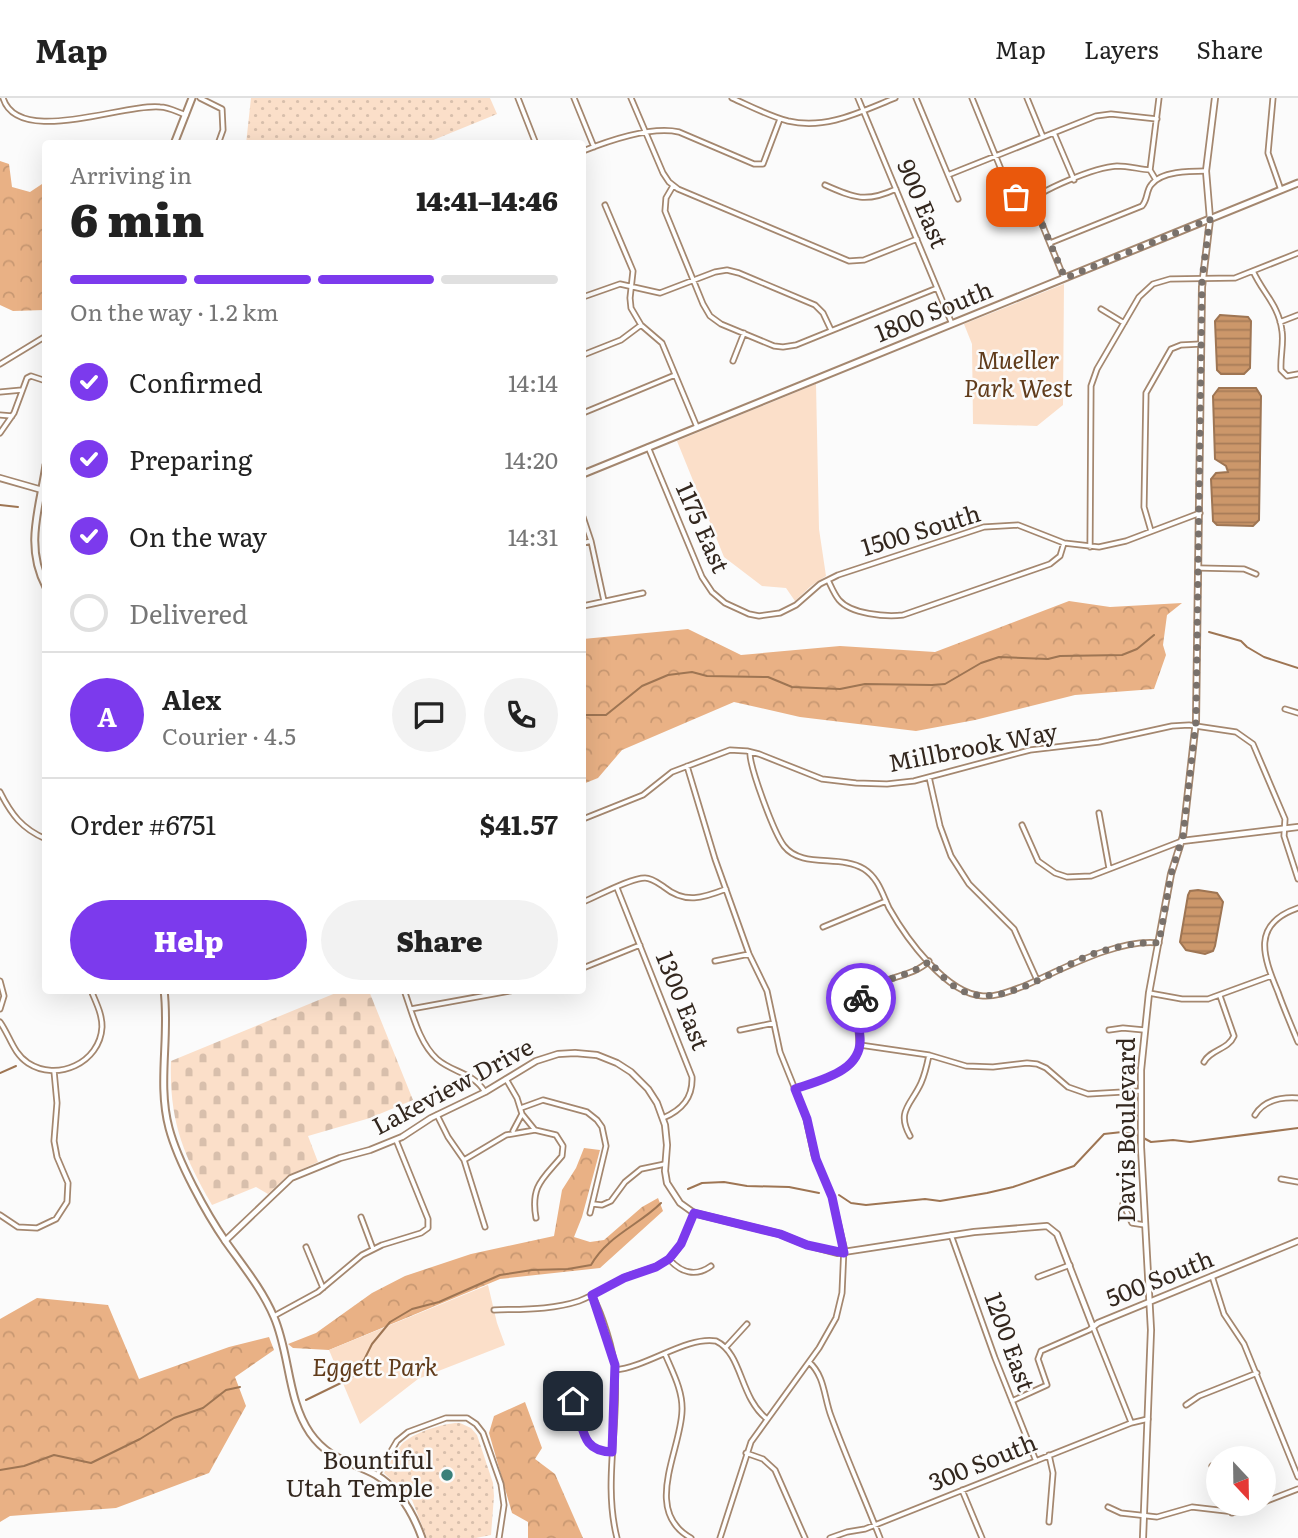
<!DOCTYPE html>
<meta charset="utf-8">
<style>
:root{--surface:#fff;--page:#f2f2f2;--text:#222;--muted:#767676;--line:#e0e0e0;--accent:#7c3aed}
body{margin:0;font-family:Literata,serif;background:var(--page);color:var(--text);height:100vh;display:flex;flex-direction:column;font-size:26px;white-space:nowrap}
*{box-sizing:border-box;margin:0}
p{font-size:23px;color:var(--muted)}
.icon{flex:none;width:38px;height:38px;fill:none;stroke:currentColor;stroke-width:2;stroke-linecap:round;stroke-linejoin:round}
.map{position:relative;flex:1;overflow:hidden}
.details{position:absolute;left:42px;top:42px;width:544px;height:854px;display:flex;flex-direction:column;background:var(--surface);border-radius:7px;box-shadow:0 7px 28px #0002}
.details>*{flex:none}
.needle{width:46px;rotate:158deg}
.fabs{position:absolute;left:1206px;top:1348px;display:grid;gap:14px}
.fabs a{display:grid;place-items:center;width:70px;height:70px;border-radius:50%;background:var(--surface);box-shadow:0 7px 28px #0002;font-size:35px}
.pin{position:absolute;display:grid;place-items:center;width:60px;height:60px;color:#fff;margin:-30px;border-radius:14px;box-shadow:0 4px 10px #0006}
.courier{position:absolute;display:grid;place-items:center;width:70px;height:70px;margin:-35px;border:5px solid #7c3aed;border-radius:50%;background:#fff;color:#222;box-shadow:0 2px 9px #0007}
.summary em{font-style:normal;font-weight:800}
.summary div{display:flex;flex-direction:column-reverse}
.summary{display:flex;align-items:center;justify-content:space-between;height:119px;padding:0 28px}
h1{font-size:46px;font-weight:800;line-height:52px}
.bar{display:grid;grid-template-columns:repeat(4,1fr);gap:10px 7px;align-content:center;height:84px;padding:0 28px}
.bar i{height:9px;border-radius:5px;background:var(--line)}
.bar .selected{background:var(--accent)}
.bar p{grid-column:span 4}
.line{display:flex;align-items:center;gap:18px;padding:0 28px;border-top:2px solid var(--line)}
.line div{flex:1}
.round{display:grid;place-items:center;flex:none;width:74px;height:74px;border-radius:37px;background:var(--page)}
ol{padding:0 28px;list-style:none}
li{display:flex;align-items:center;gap:21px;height:77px}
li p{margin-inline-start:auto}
li .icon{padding:7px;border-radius:50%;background:var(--accent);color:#fff;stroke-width:4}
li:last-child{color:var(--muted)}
li i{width:38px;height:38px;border:4px solid var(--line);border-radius:50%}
.primary-button{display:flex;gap:14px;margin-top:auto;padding:14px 28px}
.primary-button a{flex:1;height:80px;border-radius:42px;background:var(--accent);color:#fff;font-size:28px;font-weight:800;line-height:80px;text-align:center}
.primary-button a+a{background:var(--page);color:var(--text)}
header{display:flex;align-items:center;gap:42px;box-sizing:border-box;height:98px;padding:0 35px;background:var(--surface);border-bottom:2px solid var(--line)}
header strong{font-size:33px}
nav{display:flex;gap:38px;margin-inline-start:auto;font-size:24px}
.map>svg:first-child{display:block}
.grass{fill:url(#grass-dots)}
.forest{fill:url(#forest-crowns)}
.cemetery{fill:url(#cemetery-stones)}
.park{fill:#fbdfc9}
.water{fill:url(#water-rules);stroke:#9e7553;stroke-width:2}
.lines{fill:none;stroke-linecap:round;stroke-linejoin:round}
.stream{stroke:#9e7553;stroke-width:2}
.minor-casing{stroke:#a4876f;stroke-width:7}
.tertiary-casing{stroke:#a4876f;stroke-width:8}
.secondary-casing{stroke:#a4876f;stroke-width:9}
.minor{stroke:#fff;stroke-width:3.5}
.tertiary{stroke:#fff;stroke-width:4.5}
.secondary{stroke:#fff;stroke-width:5}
.done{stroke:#79716b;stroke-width:7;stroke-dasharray:0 12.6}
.route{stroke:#7c3aed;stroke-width:9}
.poi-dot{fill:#39807a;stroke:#fbfbfb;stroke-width:2.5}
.labels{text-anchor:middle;stroke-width:5;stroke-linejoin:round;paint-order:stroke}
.street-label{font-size:24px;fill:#33271e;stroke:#fbfbfb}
.park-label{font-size:24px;font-style:italic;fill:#603b1a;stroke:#fbfbfb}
.poi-label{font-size:24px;fill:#33271e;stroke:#fbfbfb;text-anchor:end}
</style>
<header>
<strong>Map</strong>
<nav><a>Map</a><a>Layers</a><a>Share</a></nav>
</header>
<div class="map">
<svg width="1298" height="1440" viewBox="0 0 1298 1440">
<defs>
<pattern id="grass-dots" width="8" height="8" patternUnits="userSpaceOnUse" patternTransform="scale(1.75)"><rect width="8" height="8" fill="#fbdfc9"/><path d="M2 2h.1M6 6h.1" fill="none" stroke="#d8bfac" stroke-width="1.8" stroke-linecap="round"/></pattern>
<pattern id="forest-crowns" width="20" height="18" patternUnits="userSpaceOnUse" patternTransform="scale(1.75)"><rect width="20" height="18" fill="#e9b185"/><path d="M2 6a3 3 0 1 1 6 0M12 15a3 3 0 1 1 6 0" fill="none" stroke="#c89872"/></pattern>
<pattern id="cemetery-stones" width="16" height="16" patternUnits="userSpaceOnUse" patternTransform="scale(1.75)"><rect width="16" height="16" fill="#fbdfc9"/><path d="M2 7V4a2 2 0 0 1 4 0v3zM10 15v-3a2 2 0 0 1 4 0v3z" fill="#d8bfac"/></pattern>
<pattern id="water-rules" width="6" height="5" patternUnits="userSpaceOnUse" patternTransform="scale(1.75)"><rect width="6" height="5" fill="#cc976a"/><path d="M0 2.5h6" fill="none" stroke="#a67b57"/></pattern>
</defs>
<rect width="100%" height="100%" fill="#fbfbfb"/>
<!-- grass -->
<path class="grass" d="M251,0H490L497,16L426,45L246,46Z
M460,1325L471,1330L477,1337L493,1385L494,1398L491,1437L476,1440H427L412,1402L384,1375C389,1366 395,1354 402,1346C412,1335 446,1324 460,1325Z"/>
<!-- forest -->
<path class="forest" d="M0,63L9,66L12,89L30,94L45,84V212L13,213L0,207Z
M1069,503L1110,509L1182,505L1167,517L1163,547L1166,557L1154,591L1075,597L975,622L916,633L800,619L734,604L622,652L598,680L583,686V541L688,531L741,557L840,548L935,554Z
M584,1050L600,1052L582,1119L574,1139L590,1144L604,1142L642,1109L658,1100L663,1113L600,1170L500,1181L329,1252L293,1250L288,1246L316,1235L372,1195L405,1178L471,1156L554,1138L562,1092L576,1070Z
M37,1200L108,1207L139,1281L229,1249L269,1239L274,1252L235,1279L246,1308L209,1375L116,1410L10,1418L0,1424V1221Z
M525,1304L542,1350L535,1361L555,1376L583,1440H528V1424L512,1415L489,1335L494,1318Z"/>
<!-- cemetery -->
<path class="cemetery" d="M343,892L369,893L413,1002L370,1020L308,1038L318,1064L287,1078L268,1096L256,1089L212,1107C183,1057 169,1022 171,963Z"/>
<!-- park -->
<path class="park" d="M1064,186L1063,307L1037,328L973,326L972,246L964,226Z
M816,286L819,431L826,478L811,488L795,503L786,490L762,488L724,459L677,343Z
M488,1187L497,1225L505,1247L418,1281L360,1326L329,1252Z"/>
<!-- water -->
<path class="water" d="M1220,217L1248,219L1251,223L1250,270L1244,276H1221L1217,272L1215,223Z
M1219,290H1256L1261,298L1259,422L1253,428L1217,427L1213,423L1211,381L1216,375L1228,374L1226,368L1215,361L1213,298Z
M1198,792L1217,795L1223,804L1215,848L1213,853L1205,856L1186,852L1180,844L1188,797L1190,793Z"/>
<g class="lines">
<!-- stream -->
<path class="stream" d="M0,407L18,409
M43,433L46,435
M1209,534L1241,543L1247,549L1264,559L1298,570
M583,617H606L642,588L668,577L692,574L707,578L768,579L792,589L840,591L865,586L932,587L945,586L981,565L999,559L1048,561L1060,558L1122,557L1137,551L1154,537
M0,975L16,968
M688,1091L702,1085L724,1084L747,1088L789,1089L819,1095
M839,1097L851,1105L866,1107L925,1101L940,1103L987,1095L1013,1089L1074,1068L1104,1036L1122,1034L1138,1037L1151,1044L1173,1042L1190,1044L1298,1030
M306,1302L349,1281L358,1274L356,1269L364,1262L372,1246L390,1224L412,1211L439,1204L500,1177L532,1172L568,1171L591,1167C607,1138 639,1127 661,1105
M0,1372L24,1368L54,1357L91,1365L140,1341L174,1320L203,1310L226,1292L240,1289"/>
<defs>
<path id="minor" d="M3,0C18,49 124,5 160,9C169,9 177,14 186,17
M200,0L222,11L223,32L218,46
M518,0L536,46
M574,0L594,49
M631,0L663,75L669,84L678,91L849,163L864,162L917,141
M732,0C750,8 769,18 788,23C826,32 860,14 895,0
M858,0L952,226
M916,0L958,101
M972,0L1009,91L1040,121L1064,180
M1027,0L1043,39
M1273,0L1268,55L1281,92
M1054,35L1074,82
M583,53C608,43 652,28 679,34L754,66H763L780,21
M948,77L1096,18L1111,16L1157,21
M1156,82L1150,72L1159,0
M825,87C854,100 866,105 896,91
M673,88L666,100L665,113L703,206L710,218L721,226L774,248L783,249L796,247L937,190
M605,107L633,173L630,200L631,210L641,227L662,245L697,329
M1026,107C1039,92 1096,69 1117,68C1128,68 1139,71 1150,72
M1050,145L1142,108C1148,101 1146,93 1151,87C1161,73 1190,73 1206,73
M1253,173C1262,194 1279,207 1282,233C1284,245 1280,259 1281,272L1287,278L1298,276
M583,199L620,186L660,195L715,174L727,172L739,175L815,207L823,215L831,232
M1101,211L1124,225
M1280,224L1298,217
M583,257L621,242L641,227
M733,263L744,235
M0,266L46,238
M0,294L22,292
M583,315L675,277
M0,317L12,318
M0,335L14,315L27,280L31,278L46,283
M648,349L702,479L712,494L725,505L749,516L759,518L780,515L796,507L820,486L838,477L984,429L1018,427L1064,445L1099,449L1126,443L1200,415
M583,419L591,443L604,503
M1151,433L1144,409L1146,295L1171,251L1181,247L1201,246
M583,445L591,443
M1090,449L1091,288L1097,271L1139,199L1153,186L1170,181L1235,180L1298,155
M1199,470L1244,471L1256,476
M828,482C831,488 834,496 839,502C851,516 885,519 903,517L1050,466L1060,458L1064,445
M583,508L643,495
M1285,611L1298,615
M750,654C749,668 774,735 784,748C802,771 840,756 864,771C878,780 882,795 889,810C906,840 946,896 983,898C997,899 1010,893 1024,888C1061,872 1118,840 1159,845
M687,668L715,761L749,856L767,893L780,954L805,1016L814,1057L832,1099L844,1149L842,1195L836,1220L819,1250L751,1344L720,1440
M929,679L940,728L951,758L969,786L1014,831L1037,882
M0,694C11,716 22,731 46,741
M1099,715L1109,770
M583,721L643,697L672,674L730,652L747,653L759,656L822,681L856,685L887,686L914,683L1030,652L1099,644L1172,628L1189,627L1236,634L1253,646L1285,721L1284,738L1298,781
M1022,727L1038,763L1055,775L1067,779L1091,778L1182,743
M617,790L692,979C693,1000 682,1012 663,1020
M583,804C598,798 630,780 645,780C652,780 658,785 664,789C685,806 703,800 726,791
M1298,810C1251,826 1263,858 1278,894C1284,911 1291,927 1298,944
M823,829L886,803
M715,863L749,856
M583,870L640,847
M0,883L4,898L0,911
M404,892C412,914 419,945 437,961C453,975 473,974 485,994
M1149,895L1182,901H1208L1271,878
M411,911L515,892
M0,924C10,938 13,955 28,965C57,984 100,965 102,929C102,915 96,905 91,892
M740,932L774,925
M1109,932L1123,930L1144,932
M860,947L929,957L966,968L993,969L1027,965L1037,966L1046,970L1068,989L1088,996L1140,993
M1204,964C1211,951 1228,952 1234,938L1220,898
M506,981L517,1000L522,1016L513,1033
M795,991C812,985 832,980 846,970C875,951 843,916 865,894C882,878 912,880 929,863
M521,1010L543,1002L587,1014L597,1022L602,1029L606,1048L590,1115
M522,1016L535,1032L556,1037L563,1048L562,1058C544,1080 530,1087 536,1120
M437,1017L448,1039L464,1062L485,1129
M1255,1017C1264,1002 1282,999 1298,1000
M910,1038C896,1013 911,1007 921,985C925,976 927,967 929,957
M464,1062L506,1037L535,1032
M1281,1081L1298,1084
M593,1106L602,1107L611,1103L625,1084L641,1071L665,1066
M1123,1106L1132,1125L1145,1127
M0,1117L18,1129L37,1130L56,1121L67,1104L68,1085L57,1059L54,1043L57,1005L54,973
M361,1119L373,1151
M951,1137L995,1260L1036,1363
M306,1149L323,1190
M669,1161C681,1175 696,1179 711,1168
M1212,1178L1224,1216L1244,1246L1298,1379
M1038,1179L1070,1167
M592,1197C602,1216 614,1252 615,1274C619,1329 603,1385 617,1440
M494,1212C522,1211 552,1212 579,1203C596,1197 611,1185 628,1178C643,1172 660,1170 672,1158C683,1147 688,1130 694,1115
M274,1218L318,1194L362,1157L382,1147L421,1135L428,1130V1121L396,1042
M726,1249L747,1226
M665,1256C673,1275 683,1293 682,1313C681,1352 642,1413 691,1440
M809,1264C825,1278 824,1300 831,1318C846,1359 864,1399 880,1440
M615,1272C647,1269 687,1238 716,1243C743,1256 739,1299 767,1321
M566,1296C589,1315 572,1353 612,1354
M1012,1303L1047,1287L1038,1261L1041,1253L1089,1232L1093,1229L1131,1324
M1186,1307L1199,1298L1257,1275
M746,1355L763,1361L775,1372L805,1440
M1049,1357L1053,1375L1049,1424
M1212,1368L1218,1373
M377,1377L397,1343L408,1334L446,1320H467L476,1326L483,1335L501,1386L504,1407L499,1440
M962,1392L982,1440
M1264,1404L1298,1391
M1108,1409L1121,1415L1157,1419L1192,1409L1235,1414L1262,1405
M1232,1415V1405
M830,1440L847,1434L865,1431L1131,1325L1148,1321"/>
<path id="tertiary" d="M0,380L42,392
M1182,743L1298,729
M225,1143L291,1080L340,1060L370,1052L402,1039L431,1020L485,994L536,963L558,956L575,955L597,957L617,965L631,974L648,991L657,1005L665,1027L667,1047L665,1073L667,1085L680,1105L694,1115L780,1136L807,1147L837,1155L974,1134L1047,1128L1057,1136L1093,1229L1098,1225L1298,1143
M1143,1440L1151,1232L1141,1049V972L1149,895L1171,776L1183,738L1196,623L1202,189L1210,121L1206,73L1215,0"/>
<path id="secondary" d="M174,46L192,0
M46,367C40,409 24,448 46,489
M583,376L1298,85
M164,892C170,938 157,985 169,1030C178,1064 206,1115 226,1144C243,1168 262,1191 274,1219C290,1256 287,1301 310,1335C329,1362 350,1363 376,1377C400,1391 413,1415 422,1440"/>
</defs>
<!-- minor casing -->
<use href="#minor" class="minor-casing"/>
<!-- tertiary casing -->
<use href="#tertiary" class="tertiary-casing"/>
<!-- secondary casing -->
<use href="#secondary" class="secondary-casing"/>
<!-- minor -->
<use href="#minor" class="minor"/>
<!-- tertiary -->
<use href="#tertiary" class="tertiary"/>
<!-- secondary -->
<use href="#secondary" class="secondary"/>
</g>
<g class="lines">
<!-- done -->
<path class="done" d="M861,900C876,878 910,881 929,863C939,874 949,888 965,894C1002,909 1051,874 1085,859C1103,851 1140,843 1159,845L1171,776L1183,738L1196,623L1202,181L1210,121L1065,180L1040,121L1016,99"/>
<!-- route -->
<path class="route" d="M573,1303C585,1326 578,1353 612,1354L615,1267L592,1197L624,1180L656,1169L669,1161L681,1146L694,1115L780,1136L807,1147L844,1155L832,1099L816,1061L807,1021L795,991C821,982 863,973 860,939C859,924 855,914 861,900"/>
</g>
<!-- markers -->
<circle class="poi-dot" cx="447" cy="1377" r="7"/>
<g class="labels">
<!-- street labels -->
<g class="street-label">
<text transform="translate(922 106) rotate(67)" y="8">900 East</text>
<text transform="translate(934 214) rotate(-22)" y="8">1800 South</text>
<text transform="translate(702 430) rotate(66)" y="8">1175 East</text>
<text transform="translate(921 433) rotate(-17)" y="8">1500 South</text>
<text transform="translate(973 650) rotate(-11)" y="8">Millbrook Way</text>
<text transform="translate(682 903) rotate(68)" y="8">1300 East</text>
<text transform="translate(453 989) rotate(-28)" y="8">Lakeview Drive</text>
<text transform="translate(1127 1032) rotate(-90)" y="8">Davis Boulevard</text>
<text transform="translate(1160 1181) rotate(-22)" y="8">500 South</text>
<text transform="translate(1009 1244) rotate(70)" y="8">1200 East</text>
<text transform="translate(983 1365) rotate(-22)" y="8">300 South</text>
</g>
<!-- park labels -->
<g class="park-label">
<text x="1018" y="271">Mueller<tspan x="1018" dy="28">Park West</tspan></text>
<text x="375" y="1278">Eggett Park</text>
</g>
<!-- poi labels -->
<g class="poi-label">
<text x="433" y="1371">Bountiful<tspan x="433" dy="28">Utah Temple</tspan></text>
</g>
</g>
</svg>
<div class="fabs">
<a><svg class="needle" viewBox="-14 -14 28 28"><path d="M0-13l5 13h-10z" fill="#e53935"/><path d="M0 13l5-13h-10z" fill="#767676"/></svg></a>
</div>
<div class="pin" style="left:1016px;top:99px;background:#ea580c"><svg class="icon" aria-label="bag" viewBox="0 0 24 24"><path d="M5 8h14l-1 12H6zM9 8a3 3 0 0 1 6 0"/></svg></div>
<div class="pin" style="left:573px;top:1303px;background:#1f2937"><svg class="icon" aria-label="home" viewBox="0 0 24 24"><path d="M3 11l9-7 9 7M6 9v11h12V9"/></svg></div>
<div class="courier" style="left:861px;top:900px"><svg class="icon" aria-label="bike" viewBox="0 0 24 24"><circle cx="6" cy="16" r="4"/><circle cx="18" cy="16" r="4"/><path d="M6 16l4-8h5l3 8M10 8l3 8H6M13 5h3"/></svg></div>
<section class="details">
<div class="summary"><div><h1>6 min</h1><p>Arriving in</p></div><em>14:41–14:46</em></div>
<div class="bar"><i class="selected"></i><i class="selected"></i><i class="selected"></i><i></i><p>On the way · 1.2 km</p></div>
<ol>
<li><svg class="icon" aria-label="check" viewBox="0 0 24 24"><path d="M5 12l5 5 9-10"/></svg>Confirmed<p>14:14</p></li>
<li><svg class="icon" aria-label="check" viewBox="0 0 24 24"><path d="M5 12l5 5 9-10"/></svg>Preparing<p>14:20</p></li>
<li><svg class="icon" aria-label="check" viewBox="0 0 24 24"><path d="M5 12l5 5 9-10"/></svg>On the way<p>14:31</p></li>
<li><i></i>Delivered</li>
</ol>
<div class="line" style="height:126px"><b class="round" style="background:var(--accent);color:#fff">A</b><div><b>Alex</b><p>Courier · 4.5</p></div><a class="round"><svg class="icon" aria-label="chat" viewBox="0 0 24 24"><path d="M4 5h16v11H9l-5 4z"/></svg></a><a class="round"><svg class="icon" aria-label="phone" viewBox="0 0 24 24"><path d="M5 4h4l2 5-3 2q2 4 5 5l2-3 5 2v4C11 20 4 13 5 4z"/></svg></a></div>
<div class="line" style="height:91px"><div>Order #6751</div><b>$41.57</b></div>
<div class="primary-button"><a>Help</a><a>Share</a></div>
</section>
</div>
